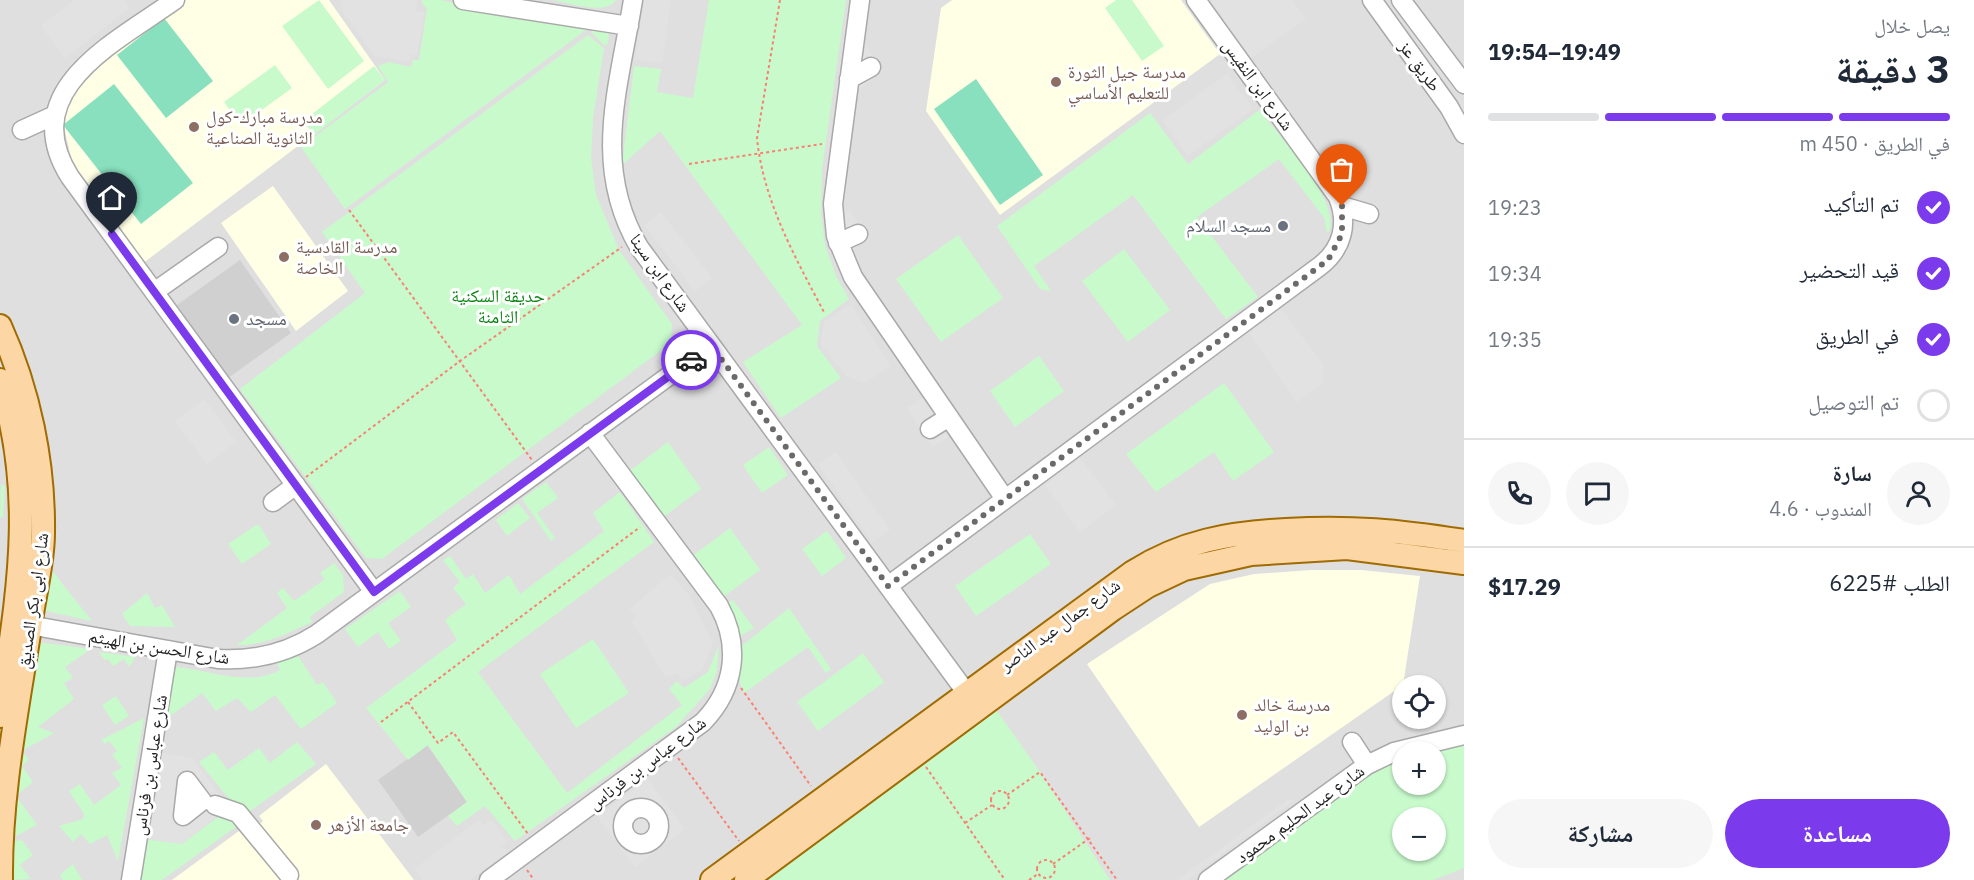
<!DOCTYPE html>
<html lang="ar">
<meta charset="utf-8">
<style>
:root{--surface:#fff;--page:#f6f6f7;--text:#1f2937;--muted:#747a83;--line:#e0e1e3;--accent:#7c3aed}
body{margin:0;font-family:"IBM Plex Sans","Noto Naskh Arabic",sans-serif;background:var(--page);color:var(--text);direction:rtl;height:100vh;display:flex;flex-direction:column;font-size:22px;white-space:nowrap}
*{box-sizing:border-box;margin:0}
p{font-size:20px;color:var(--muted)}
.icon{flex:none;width:33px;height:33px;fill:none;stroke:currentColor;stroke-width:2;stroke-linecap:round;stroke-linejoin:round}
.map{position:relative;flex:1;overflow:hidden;direction:ltr}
.side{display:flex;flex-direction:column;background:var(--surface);width:510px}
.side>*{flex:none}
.tools{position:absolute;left:1392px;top:675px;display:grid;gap:12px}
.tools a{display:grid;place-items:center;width:54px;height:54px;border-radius:50%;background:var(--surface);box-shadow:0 2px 4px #0004;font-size:30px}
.pin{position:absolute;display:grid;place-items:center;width:51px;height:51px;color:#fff;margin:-62px -26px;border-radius:50% 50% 50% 0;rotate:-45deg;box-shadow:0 0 6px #0007}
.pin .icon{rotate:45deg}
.courier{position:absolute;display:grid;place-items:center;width:60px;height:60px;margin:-30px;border:4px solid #7c3aed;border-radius:50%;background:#fff;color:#222;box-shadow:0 2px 8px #0007}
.overview em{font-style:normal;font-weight:800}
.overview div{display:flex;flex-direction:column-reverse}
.overview{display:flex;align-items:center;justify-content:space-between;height:102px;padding:0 24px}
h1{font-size:39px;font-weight:800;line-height:45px}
.bar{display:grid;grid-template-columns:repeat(4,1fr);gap:9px 6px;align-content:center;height:72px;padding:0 24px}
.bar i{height:8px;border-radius:4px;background:var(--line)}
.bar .current{background:var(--accent)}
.bar p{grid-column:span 4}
.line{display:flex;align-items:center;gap:15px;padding:0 24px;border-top:2px solid var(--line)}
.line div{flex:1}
.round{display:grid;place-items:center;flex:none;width:63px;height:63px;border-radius:32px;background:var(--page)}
ol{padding:0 24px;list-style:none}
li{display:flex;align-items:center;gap:18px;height:66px}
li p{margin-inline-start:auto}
li .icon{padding:6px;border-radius:50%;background:var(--accent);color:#fff;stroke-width:4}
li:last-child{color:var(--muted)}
li i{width:33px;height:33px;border:3px solid var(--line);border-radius:50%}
.action{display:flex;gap:12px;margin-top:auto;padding:12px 24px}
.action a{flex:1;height:69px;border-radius:36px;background:var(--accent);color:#fff;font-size:24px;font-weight:800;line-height:69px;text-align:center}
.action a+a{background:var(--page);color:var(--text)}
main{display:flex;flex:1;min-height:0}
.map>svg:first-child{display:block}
.residential{fill:#e0dfdf;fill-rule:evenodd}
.education{fill:#ffffe5}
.religious{fill:#d0d0d0}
.park{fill:#c8facc;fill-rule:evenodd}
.pitch{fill:#88e0be}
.parking{fill:#e2e2e2}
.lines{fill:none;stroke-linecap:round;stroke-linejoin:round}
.minor-casing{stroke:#a9a9a9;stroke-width:21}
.major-casing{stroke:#a06b00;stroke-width:26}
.path{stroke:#fa8072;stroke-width:2;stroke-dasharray:3 3;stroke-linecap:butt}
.minor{stroke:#fff;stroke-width:18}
.major{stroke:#fcd6a4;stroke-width:22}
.done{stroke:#6b6a68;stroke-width:6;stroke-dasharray:0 10.8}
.route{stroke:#7c3aed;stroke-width:8}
.education-dot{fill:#8d6e63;stroke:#fff;stroke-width:2}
.worship-dot{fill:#6b7280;stroke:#fff;stroke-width:2}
.labels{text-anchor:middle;stroke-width:6;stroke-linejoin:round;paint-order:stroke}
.street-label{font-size:18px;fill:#222;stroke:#fff}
.education-label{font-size:18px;fill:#785e54;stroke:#fff;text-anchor:start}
.worship-label{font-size:18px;fill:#5b616d;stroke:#fff;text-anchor:end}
.park-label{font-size:18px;fill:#0c8416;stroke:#fff}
</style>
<main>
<section class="side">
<div class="overview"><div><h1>3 دقيقة</h1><p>يصل خلال</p></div><em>19:49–19:54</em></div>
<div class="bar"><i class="current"></i><i class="current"></i><i class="current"></i><i></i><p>في الطريق · 450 m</p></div>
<ol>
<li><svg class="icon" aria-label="check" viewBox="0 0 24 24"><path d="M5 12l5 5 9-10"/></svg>تم التأكيد<p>19:23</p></li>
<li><svg class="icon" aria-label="check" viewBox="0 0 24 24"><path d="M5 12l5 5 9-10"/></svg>قيد التحضير<p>19:34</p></li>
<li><svg class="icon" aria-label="check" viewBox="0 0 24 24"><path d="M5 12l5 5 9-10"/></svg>في الطريق<p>19:35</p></li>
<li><i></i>تم التوصيل</li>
</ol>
<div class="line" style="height:108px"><a class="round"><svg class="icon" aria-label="person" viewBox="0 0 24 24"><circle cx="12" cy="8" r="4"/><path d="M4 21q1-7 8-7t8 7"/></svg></a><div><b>سارة</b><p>المندوب · 4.6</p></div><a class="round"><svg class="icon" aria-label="chat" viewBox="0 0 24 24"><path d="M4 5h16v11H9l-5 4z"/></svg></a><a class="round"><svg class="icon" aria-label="phone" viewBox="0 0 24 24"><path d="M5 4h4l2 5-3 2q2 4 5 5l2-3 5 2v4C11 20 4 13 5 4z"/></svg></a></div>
<div class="line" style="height:78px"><div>الطلب #6225</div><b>$17.29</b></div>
<div class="action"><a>مساعدة</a><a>مشاركة</a></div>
</section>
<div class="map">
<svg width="1464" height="880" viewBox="0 0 1464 880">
<rect width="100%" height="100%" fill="#f2efe9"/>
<!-- residential -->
<path class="residential" d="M0,0H1464V880H0ZM1402,686H1436V718H1402ZM1402,752H1436V784H1402ZM1402,818H1436V850H1402Z"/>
<!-- education -->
<path class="education" d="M180,0H329L385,80L142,264L72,162L62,118L68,96L86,74Z
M952,0H1181L1220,54L1000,215L926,111L941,8Z
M273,186L348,291L296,331L221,223Z
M1311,570H1361L1420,576L1403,685L1199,827L1087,664L1210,584L1254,574Z
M326,764L414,880H172L243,828L247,834L263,821L259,816Z"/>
<!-- religious -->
<path class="religious" d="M240,260L291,333L228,378L177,305Z
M427,745L467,802L418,837L378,780Z"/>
<!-- park -->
<path class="park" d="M319,0L364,61L328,89L282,26Z
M422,0H440L586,30L345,209L301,147L388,82L378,66L389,62L411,67L413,60H419L427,8L422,4Z
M553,0H616C604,16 571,3 553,0Z
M709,0H846L822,169L821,214L825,245L837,278L849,299L820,321L817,346L841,378L781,418L743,362L802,325L660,131L622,165L634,66L661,69L657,92L693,98Z
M1116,0H1132L1164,46L1142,61L1105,8Z
M594,29H604L609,33L608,43L605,46L591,32Z
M588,35L604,48L593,118L591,158L596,195L619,250L672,324L671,343L382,559L366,558L240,389L365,293L322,232Z
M275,65L292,88L241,125L224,102Z
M374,66L385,80L314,135L303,121Z
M1259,110C1279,136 1341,200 1329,232L1326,231L1325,219L1279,159L1197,217L1258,297L1226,319L1133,195L1034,266L1051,291L1040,289L997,226L1150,113L1188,164Z
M958,235L1003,298L941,342L896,279Z
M1124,249L1170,310L1128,342L1082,281Z
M1039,356L1064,391L1015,427L990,391Z
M1224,383L1274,452L1233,481L1214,452L1156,492L1126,454Z
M668,442L701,489L662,518L628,472Z
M769,447L788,475L762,493L743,465Z
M546,482L558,498L537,513L555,538L551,541L522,499Z
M1,484L5,486L3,517H0Z
M620,492L654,542L478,672L567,793L682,705L669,689L677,681L684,688L708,672L719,645L717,671L710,689L676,727L515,841L485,806L457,826L448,816L467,802L428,745L408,760L366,708L457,640L445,620L466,604L453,588L460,582L443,560L450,556L466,579L473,574L485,593L509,575L520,594L604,531L593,513Z
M518,503L530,518L507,536L496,520Z
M258,524L271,544L242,564L228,544Z
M730,528L760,570L722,598L692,556Z
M827,531L846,558L822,576L802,549Z
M1030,534L1051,564L976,616L955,586Z
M334,563L343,575L344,592L310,617L312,622C288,633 264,646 237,645L287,608L277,593L283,588L294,601L325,579L320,573Z
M50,568L92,621L41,610Z
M400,591L411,607L388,623L401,641L389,649L378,632L358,647L345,629Z
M147,593L155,608L162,605L175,627L130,626L122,614Z
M733,600L754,628L737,638L726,604Z
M789,608L831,669L826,673L808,647L744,693L740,683L738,649Z
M593,639L629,693L576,728L540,674Z
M37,642L91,649L65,667L73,678L64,683L74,699L38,727L54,733L18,753Z
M99,652L135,657L129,667L124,659L113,666L108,659L104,660Z
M863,653L884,682L818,731L797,702Z
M298,656L317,685L323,682L337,703L301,729L275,695L251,712L237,698L216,711L202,693L163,721L170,673L175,667C207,669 248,688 280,670L277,663Z
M116,696L129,716L115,725L102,705Z
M992,704L1040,772L1110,880H755Z
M144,718L118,861L107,835L90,844L81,834L73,842L59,826L83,819L84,814L69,791L80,784L94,805L121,785L112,773L122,768L112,755L117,751L109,741L105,744L101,740Z
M1464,737V868L1433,880H1218L1340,792L1402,753V784H1436V752L1407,751ZM1402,818H1436V850H1402Z
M297,742L316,764L243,816L199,762L214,752L228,770L259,748L270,763Z
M24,754L29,759L22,766L33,782L16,796L37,825L10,839L16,759Z
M226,811L237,826L162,880H139L144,839L182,844Z
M22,840L33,855L20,865L31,879L10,880L8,842Z
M73,864L82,880H63L60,875Z"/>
<!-- pitch -->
<path class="pitch" d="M164,18L213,81L166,118L117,55Z
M976,79L1043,175L1000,205L934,109Z
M114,84L193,183L141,224L63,125Z"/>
<!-- parking -->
<path class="parking" d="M74,0H124L130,8L65,58L41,26Z
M342,0H417L416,12H425L417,55H411L410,62L375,56L340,8Z
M644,0H671L662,63L635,60Z
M1210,0H1292L1306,19L1251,58Z
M862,39L883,71L852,94Z
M1227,74L1253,109L1188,156L1162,120Z
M842,210L850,211L870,238L847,254Z
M661,212L712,278L695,291L644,225Z
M851,304L891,366L865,383L846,376L820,344L824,322Z
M1281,309L1324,365L1321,384L1297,402L1249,333Z
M924,397L950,436L932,447L907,408Z
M204,399L236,442L207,464L175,421Z
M836,452L890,530L872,542L818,464Z
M1080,458L1116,505L1080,532L1045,485Z
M670,574L689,595L713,643L702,670L682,681L677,674L666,677L632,623L635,617L630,609Z
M160,753L193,758L221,798L220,814L182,844L148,839Z
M647,779L685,829L635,867L597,817Z
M1290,798L1292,802L1187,880H1177Z
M479,820L483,825L492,820L507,842L500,847L509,851L470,880H422L414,869Z"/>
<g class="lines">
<defs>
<path id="minor" d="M175,0C116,42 15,90 70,177L374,592
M463,0L629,26
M633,0C619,88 591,165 639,247L974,703
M860,0L833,204L836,236L853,277L1005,499
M1372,0L1449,107L1464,134
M1401,0L1464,84
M849,79L871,67
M22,130L55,115
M1342,206L1369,214
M838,243L858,234
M154,292L218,247
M930,429L949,417
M273,502L296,485
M888,586L1320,266C1342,249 1349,224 1338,197L1196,0
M18,623L218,659C254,661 286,654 317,634L711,345
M1352,742L1367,765
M187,781L202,801L183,816Z
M215,805L238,813L289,875
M623 826a18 18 0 1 1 36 0a18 18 0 1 1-36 0Z
M131,880L168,650
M489,880L703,722C735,689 741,646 719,606L590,433
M1208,880L1367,765L1394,752L1464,735"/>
<path id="major" d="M0,326C29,390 44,463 43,533C43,560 36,588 32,614C19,702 0,791 1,880
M0,380C37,499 17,596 0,716
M712,880L1133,572C1182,541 1229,533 1286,530C1352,526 1399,531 1464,541
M746,880L1113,609L1148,586L1184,569L1251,554L1347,548L1464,563"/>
</defs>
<!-- minor casing -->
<use href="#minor" class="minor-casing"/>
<!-- major casing -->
<use href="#major" class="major-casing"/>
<!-- path -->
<path class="path" d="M780,0L757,138C763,201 796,259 825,314
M689,164L822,144
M349,210L532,460
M306,477L460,361L622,247
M741,688L811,786
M408,702L438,743L453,732L528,834
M381,722L640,527
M678,758L739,841
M926,767L1005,880
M991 800a9 9 0 1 1 18 0a9 9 0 1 1-18 0Z
M1007,795L1040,772L1117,880
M965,823L992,805
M1037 869a9 9 0 1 1 18 0a9 9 0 1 1-18 0Z
M1053,864L1090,838
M527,870L534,880
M1029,880L1038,874"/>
<!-- minor -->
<use href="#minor" class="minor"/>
<!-- major -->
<use href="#major" class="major"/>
</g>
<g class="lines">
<!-- done -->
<path class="done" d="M691,360L711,345L888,586L1328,260L1342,234V206"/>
<!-- route -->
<path class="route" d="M112,234L374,592L691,360"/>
</g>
<!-- markers -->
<g class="education-dot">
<circle cx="1056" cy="82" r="6"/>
<circle cx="194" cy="127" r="6"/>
<circle cx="284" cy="257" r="6"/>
<circle cx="1242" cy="715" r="6"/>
<circle cx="316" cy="825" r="6"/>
</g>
<g class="worship-dot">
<circle cx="1283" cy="226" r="6"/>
<circle cx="234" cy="319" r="6"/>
</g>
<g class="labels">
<!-- street labels -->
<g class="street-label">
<text transform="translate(1420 66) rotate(54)" y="6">طريق عز</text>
<text transform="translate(1258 85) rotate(54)" y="6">شارع ابن النفيس</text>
<text transform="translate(660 273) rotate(55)" y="6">شارع ابن سينا</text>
<text transform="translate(33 601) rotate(-82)" y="6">شارع ابى بكر الصديق</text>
<text transform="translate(1060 625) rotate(-36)" y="6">شارع جمال عبد الناصر</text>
<text transform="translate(159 647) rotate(9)" y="6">شارع الحسن بن الهيثم</text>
<text transform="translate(647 763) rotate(-37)" y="6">شارع عباس بن فرناس</text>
<text transform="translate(150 765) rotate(-81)" y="6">شارع عباس بن فرناس</text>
<text transform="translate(1300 814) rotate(-36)" y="6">شارع عبد الحليم محمود</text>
</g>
<!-- education labels -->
<g class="education-label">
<text x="1068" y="78">مدرسة جيل الثورة<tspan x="1068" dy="21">للتعليم الأساسي</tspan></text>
<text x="206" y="123">مدرسة مبارك-كول<tspan x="206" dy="21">الثانوية الصناعية</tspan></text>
<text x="296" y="253">مدرسة القادسية<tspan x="296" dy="21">الخاصة</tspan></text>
<text x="1254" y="711">مدرسة خالد<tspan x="1254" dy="21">بن الوليد</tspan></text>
<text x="328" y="831">جامعة الأزهر</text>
</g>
<!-- worship labels -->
<g class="worship-label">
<text x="1271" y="232">مسجد السلام</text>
<text x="246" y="325" text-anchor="start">مسجد</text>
</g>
<!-- park labels -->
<g class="park-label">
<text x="498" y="302">حديقة السكنية<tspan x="498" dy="21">الثامنة</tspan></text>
</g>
</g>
</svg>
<div class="tools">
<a><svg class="icon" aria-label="locate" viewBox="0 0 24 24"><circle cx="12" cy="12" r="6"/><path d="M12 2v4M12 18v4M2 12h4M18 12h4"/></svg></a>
<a>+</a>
<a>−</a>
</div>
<div class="pin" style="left:1342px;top:206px;background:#ea580c"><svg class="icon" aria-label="bag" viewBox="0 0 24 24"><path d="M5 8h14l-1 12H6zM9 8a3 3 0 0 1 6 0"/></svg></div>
<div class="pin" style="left:112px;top:234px;background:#1f2937"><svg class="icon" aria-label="home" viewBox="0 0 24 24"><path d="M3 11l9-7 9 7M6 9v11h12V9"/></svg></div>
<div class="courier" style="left:691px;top:360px"><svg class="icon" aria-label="car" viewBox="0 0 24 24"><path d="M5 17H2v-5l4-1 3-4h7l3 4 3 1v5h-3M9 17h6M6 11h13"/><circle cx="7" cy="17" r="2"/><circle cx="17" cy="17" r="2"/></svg></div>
</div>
</main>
